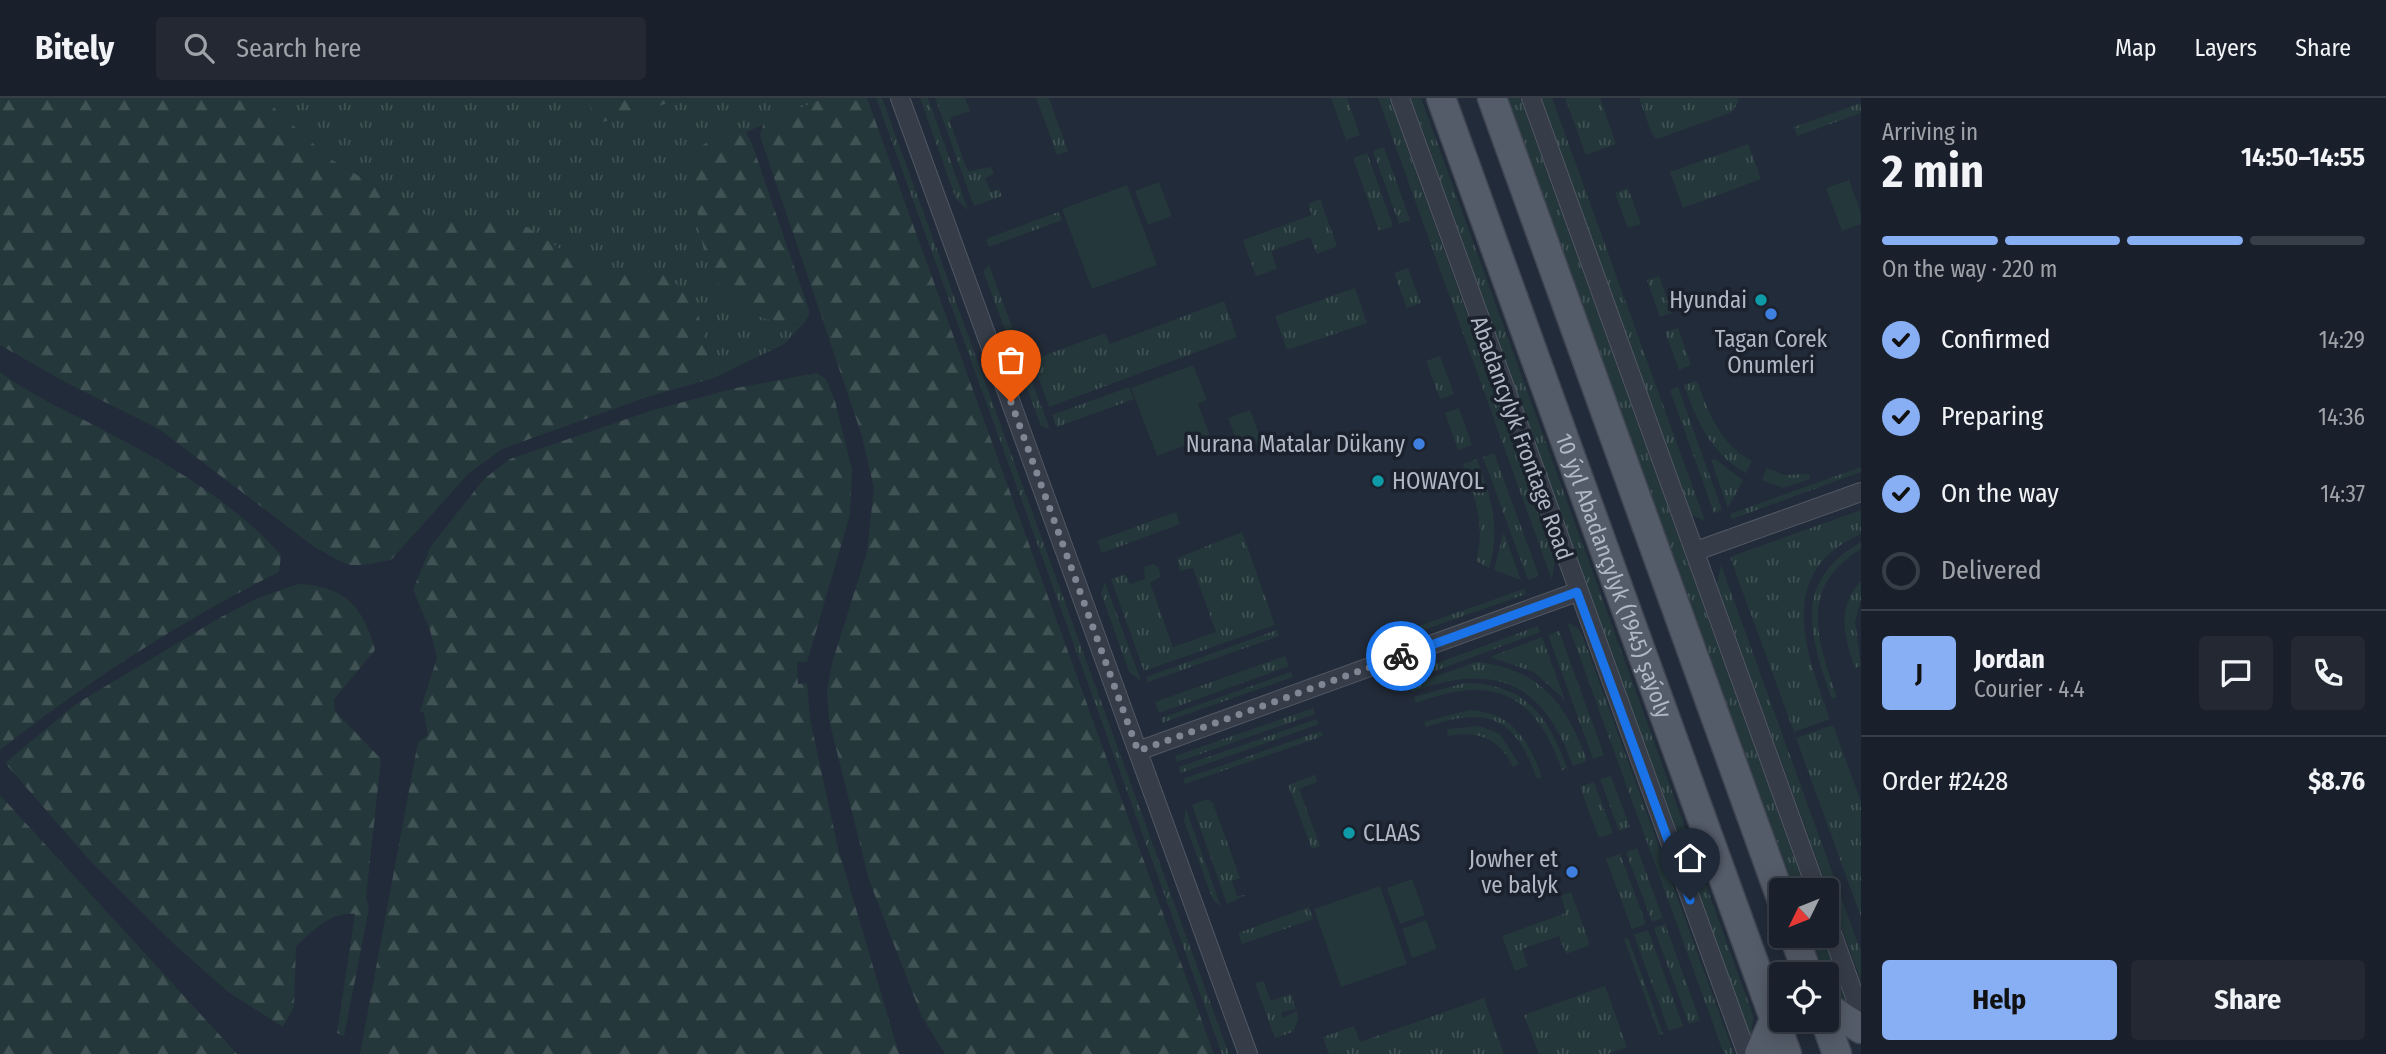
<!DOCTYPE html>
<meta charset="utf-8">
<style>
:root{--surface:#1a202b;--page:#232833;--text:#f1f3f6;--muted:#9fa3a9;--line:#383e47;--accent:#88aef3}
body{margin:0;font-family:"Fira Sans Condensed",sans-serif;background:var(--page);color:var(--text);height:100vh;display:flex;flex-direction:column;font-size:26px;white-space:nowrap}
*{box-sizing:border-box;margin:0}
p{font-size:23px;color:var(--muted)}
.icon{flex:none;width:38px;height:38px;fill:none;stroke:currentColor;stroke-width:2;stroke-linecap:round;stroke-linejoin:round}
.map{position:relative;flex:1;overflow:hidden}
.drawer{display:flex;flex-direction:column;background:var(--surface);width:525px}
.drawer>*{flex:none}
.needle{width:46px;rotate:227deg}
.fabs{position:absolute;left:1769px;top:780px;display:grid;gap:14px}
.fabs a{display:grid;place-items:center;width:70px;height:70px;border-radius:7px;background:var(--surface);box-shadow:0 4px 18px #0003,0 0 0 2px var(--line);font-size:35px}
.pin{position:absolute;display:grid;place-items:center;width:60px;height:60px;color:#fff;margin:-72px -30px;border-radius:50% 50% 50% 0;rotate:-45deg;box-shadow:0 0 7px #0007}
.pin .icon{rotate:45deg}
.courier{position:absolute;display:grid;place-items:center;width:70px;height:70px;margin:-35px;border:5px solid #1a73e8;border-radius:50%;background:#fff;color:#222;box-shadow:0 2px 9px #0007}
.headline em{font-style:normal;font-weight:700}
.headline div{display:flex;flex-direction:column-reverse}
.headline{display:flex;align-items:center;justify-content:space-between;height:119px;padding:0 21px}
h1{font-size:46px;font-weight:700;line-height:52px}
.bar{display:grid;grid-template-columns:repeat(4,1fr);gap:10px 7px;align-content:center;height:84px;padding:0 21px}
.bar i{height:9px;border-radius:5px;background:var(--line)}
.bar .current{background:var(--accent)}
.bar p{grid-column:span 4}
.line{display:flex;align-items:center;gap:18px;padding:0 21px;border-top:2px solid var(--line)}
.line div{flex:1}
.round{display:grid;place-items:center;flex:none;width:74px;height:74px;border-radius:7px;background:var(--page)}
ol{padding:0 21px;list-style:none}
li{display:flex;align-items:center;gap:21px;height:77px}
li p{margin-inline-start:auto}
li .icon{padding:7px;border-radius:50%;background:var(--accent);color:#111;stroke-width:4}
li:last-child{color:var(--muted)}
li i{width:38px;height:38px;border:4px solid var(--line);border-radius:50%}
.action{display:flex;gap:14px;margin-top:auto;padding:14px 21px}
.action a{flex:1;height:80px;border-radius:7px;background:var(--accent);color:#111;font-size:28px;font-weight:700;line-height:80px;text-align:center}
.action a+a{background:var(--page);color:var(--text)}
header{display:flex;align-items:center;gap:42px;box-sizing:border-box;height:98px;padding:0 35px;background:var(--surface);border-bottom:2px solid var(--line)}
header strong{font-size:33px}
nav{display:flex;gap:38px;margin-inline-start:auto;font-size:24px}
.search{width:490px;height:63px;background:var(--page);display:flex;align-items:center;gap:18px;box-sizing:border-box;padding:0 24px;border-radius:7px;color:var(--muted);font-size:26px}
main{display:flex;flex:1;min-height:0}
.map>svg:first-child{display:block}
.grass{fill:url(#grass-tufts)}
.forest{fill:url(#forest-firs)}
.park{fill:#24373a}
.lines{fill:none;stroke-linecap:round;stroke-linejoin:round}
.minor-casing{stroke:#515864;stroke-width:20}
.primary-casing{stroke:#3f4652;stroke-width:31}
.minor{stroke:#363d49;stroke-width:18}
.primary{stroke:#545c69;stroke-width:28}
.done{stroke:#7f8794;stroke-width:7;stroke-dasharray:0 12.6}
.route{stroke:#1a73e8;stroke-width:9}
.culture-dot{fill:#0f9aa8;stroke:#1b222e;stroke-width:2.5}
.shop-dot{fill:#3f7fe0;stroke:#1b222e;stroke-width:2.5}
.labels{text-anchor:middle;stroke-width:7;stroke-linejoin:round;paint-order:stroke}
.poi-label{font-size:23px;fill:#b1b8c5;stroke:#1b222e;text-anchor:end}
.street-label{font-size:23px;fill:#b1b8c5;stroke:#1b222e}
</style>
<header>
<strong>Bitely</strong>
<div class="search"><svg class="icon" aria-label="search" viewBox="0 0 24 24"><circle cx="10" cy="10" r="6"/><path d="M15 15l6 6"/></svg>Search here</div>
<nav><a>Map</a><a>Layers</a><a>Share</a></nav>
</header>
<main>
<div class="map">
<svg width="1861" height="956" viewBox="0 0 1861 956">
<defs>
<pattern id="grass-tufts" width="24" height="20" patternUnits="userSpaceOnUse" patternTransform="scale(1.75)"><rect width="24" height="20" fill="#24373a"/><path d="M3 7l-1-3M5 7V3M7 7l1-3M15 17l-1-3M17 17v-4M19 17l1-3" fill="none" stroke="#415255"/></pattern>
<pattern id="forest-firs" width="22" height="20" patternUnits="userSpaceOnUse" patternTransform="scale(1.75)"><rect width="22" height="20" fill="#24373a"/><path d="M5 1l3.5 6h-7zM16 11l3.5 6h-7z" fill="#415255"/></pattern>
</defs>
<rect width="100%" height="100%" fill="#222b39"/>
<!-- grass -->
<path class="grass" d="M269,0H587L596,26L686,0H825L746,34L737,33L795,226L805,224L784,246L714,280L696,207L646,170L602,171L560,151L527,129L495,116L460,124L422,116L329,60L271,7Z
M876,0H882L1229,956H1222Z
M920,0H928L968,112L956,101Z
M935,0H965L970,13L952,19L950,24L966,69L969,73L991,69L994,76L985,80L991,94L999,91L1002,98L974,108Z
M1036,0H1049L1068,53L1057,57Z
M1331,0H1347L1360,37L1346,42Z
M1378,0H1389L1555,461L1552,482Z
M1411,0H1421L1754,920L1750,940Z
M1508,0H1520L1806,793H1795Z
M1541,0H1552L1705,423L1692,417Z
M1565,0H1600L1616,46L1586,57Z
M1639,0H1737L1739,3L1732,14L1657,41L1652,36Z
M1861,5V15L1797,38L1794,29Z
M1748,46L1761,81L1683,110L1670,74Z
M1384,49L1410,122L1399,126L1373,53Z
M1367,55L1393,128L1379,133L1353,60Z
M1628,90L1641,126L1628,130L1615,95Z
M1320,101L1337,148L1317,156L1310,139L1271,153L1277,171L1256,178L1243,142L1312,117L1308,106Z
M1058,114L1062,122L989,149L986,141Z
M989,167L1018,245H1010L983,173Z
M1408,170L1421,205L1407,210L1394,175Z
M1659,178L1672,215L1660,219L1647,182Z
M1355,190L1367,225L1287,252L1275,218Z
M1224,203L1237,239L1049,309L1032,262L1105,235L1110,246Z
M1678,230L1691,267L1679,272L1665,234Z
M1022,258L1050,331L1041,328L1019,269L1018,261Z
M1440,258L1454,296L1440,301L1426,263Z
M1697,283C1709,315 1719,345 1752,363L1746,375C1711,356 1697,324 1684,287Z
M1129,289L1134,301L1057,329L1052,317Z
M1678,289L1722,412L1714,415L1670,292Z
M1459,310L1472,347L1458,352L1445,315Z
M1494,355L1539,478L1528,482L1483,359Z
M1477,361C1491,399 1501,430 1489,470L1476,463C1486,428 1475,400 1463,366Z
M1715,361L1743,382L1728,410L1711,362Z
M1861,369V374L1732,421L1730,416Z
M1767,370L1784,377L1809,376L1810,381L1783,390L1762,382Z
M1861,412V436C1774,474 1806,554 1830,621L1794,634L1730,459Z
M1176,414L1180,426L1102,455L1097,443Z
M1242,434L1275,527L1144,573L1111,481L1125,476L1130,486L1145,481L1144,469L1153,466L1158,469L1161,478L1150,485L1173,549L1216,534L1193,470L1180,473L1177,460Z
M1503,436L1505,438L1521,482L1494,472Z
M1861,444V451C1798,489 1817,543 1837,599L1832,601C1810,540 1791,484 1861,444Z
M1721,467L1861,854V883L1717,486Z
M1861,483V502L1855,523L1861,568L1855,570C1844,539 1836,510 1861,483Z
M1105,484L1141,583L1129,574L1101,495Z
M1524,491L1526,496L1392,543L1390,538Z
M1567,524L1578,530L1583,539L1734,956H1724Z
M1538,528L1540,534L1408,583L1405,577Z
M1277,532L1279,538L1148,584L1146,579Z
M1559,533L1604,657L1593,661L1548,537Z
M1542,539L1565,602L1534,574L1490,559Z
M1285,558L1289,568L1159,615L1155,604Z
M1476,564C1539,570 1567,606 1587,663L1573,668C1543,584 1495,563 1412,594L1409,588Z
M1291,574L1293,579L1162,625L1161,620Z
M1465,585C1525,585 1549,619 1567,670L1562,672C1534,594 1494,576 1416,605L1414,599Z
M1313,610L1315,616L1177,664L1175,658Z
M1469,612C1512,614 1529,643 1542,679L1537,681C1515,618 1487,608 1426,629L1424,624Z
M1317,621L1319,626L1181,675L1179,669Z
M1833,627L1861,704V819L1796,640Z
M1480,628L1500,636L1519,666L1513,669C1500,640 1477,632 1448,638L1447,631Z
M1321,633L1323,638L1185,686L1183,681Z
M1315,677L1317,684L1299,691L1320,748L1312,751L1288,687Z
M1611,678L1630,729L1619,733L1600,681Z
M1594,684L1613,735L1599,740L1580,689Z
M1208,701L1213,705L1240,780L1232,783L1237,798L1246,797L1227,806L1192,707Z
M1186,711L1221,809L1213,802L1184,723Z
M1637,750L1663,820L1652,824L1626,754Z
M1620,756L1646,826L1632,831L1606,761Z
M1571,794L1590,847L1566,856L1559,838L1522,851L1528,868L1515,873L1502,838L1566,815L1561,798Z
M1309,809L1313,821L1242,846L1238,835Z
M1665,826L1700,922L1689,926L1654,830Z
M1648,832L1683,928L1669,933L1634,837Z
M1811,838H1823L1846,904L1830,889Z
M1628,840L1663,936L1659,937L1624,841Z
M1263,883L1271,903L1291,896L1296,911L1281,914L1283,920L1297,913L1298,922L1293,934L1275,940L1255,885Z
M1605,888L1627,949L1608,956H1539L1524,917Z
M1484,900L1504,956H1329L1323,939L1354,928L1360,944Z"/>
<!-- forest -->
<path class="forest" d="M0,0H269L271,7L329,60L422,116L460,124L495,116L527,129L560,151L602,171L646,170L671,180L696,207L714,280L647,299L502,351L469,375L391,462L364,467H349L336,461L313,448L159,331L65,284L0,247Z
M587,0H686L596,26Z
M825,0H867L1214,956H945L922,919L869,782L829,622L827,592L832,565L867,454L874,390L861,335L760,38L764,24Z
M737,33L746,34L752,46L810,215L805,224C790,227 772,224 758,218C710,198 702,156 697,108C695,88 692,70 698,50L719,37Z
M0,274C33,299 71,314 107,334C169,366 235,405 281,457L279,474C180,523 87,584 0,652Z
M816,275L826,281L835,303L852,372L850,417L807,564H797L798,586L807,585L810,621L838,750L899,956H360L418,644L428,637L424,615L420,613L437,560L430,532L413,492L431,448L484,381L510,361L653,312L736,290Z
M298,486C345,488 363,508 375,552L334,601L335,613L381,661L366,799L369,810L344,938L337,935L355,816C331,813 313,833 296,848L294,909L283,929L228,894L174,846L92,765L5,665L76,606L221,519L258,500Z
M0,697L237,956H0Z"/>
<!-- park -->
<path class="park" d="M1849,82L1861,115V126L1842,133L1826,90Z
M1159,84L1172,118L1148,127L1135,93Z
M1127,87L1157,167L1092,191L1062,111Z
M1193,267L1207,302L1198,306L1210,338L1157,358L1131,290Z
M1250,312L1262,344L1240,352L1228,320Z
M1412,781L1425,817L1400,826L1387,790Z
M1380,788L1407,866L1341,889L1314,811Z
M1426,822L1437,851L1412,860L1402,831Z"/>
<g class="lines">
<defs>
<path id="minor" d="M900,0L1248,956
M1400,0L1747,956
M1531,0L1817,793
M1696,453L1861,394
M1138,653L1577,494
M1827,821L1861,916"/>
<g id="primary">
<path id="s1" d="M1441,0L1787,956"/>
<path d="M1492,0L1782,803"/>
<path d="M1794,838L1808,877"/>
<path d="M1827,909L1861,931"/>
<path d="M1825,922L1837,956"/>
<path d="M1759,956L1774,922"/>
</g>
</defs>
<!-- minor casing -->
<use href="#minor" class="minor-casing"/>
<!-- primary casing -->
<use href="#primary" class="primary-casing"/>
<!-- minor -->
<use href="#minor" class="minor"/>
<!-- primary -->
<use href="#primary" class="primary"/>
</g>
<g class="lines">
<!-- done -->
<path class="done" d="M1011,304L1138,653L1401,558"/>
<!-- route -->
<path class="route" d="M1401,558L1577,494L1690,802"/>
</g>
<!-- markers -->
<g class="culture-dot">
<circle cx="1761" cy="202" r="7"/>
<circle cx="1378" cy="383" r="7"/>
<circle cx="1349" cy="735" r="7"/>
</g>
<g class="shop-dot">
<circle cx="1771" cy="216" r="7"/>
<circle cx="1419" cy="346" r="7"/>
<circle cx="1572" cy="774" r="7"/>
</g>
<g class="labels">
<!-- poi labels -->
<g class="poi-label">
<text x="1747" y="210">Hyundai</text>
<text x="1771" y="249" text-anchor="middle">Tagan Corek<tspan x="1771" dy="26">Onumleri</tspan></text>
<text x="1405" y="354">Nurana Matalar Dükany</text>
<text x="1392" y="391" text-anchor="start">HOWAYOL</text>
<text x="1363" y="743" text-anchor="start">CLAAS</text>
<text x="1558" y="769">Jowher et<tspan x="1558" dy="26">ve balyk</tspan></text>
</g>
<!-- street labels -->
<g class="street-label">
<text transform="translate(1522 340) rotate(70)" y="8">Abadancylyk Frontage Road</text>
<text dy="8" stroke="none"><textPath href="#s1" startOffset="508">10 ýyl Abadançylyk (1945) şaýoly</textPath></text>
</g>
</g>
</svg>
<div class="fabs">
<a><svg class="needle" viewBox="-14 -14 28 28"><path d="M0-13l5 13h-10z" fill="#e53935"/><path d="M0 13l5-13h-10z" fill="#9fa3a9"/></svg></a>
<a><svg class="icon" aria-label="locate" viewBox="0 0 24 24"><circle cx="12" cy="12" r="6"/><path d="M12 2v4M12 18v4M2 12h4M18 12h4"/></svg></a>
</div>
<div class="pin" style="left:1011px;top:304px;background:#ea580c"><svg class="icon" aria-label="bag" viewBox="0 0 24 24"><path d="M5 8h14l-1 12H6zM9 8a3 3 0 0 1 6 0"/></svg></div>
<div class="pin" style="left:1690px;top:802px;background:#1f2937"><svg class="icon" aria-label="home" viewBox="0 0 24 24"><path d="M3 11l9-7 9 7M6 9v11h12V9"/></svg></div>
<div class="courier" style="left:1401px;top:558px"><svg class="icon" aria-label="bike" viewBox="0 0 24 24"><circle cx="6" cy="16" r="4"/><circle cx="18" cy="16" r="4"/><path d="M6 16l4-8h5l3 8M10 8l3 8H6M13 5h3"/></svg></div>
</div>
<section class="drawer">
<div class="headline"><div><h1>2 min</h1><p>Arriving in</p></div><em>14:50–14:55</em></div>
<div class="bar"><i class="current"></i><i class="current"></i><i class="current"></i><i></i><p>On the way · 220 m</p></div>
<ol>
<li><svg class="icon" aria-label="check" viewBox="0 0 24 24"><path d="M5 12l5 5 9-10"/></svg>Confirmed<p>14:29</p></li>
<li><svg class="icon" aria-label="check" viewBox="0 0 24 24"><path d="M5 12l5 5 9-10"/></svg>Preparing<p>14:36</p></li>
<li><svg class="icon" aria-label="check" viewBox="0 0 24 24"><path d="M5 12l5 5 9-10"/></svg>On the way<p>14:37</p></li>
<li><i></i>Delivered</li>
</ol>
<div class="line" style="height:126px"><b class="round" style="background:var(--accent);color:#111">J</b><div><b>Jordan</b><p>Courier · 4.4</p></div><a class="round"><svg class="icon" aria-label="chat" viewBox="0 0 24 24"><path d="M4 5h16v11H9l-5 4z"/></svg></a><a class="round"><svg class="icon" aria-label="phone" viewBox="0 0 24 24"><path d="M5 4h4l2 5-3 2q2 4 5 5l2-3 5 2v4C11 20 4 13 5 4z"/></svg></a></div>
<div class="line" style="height:91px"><div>Order #2428</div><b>$8.76</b></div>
<div class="action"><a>Help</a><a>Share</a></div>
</section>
</main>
